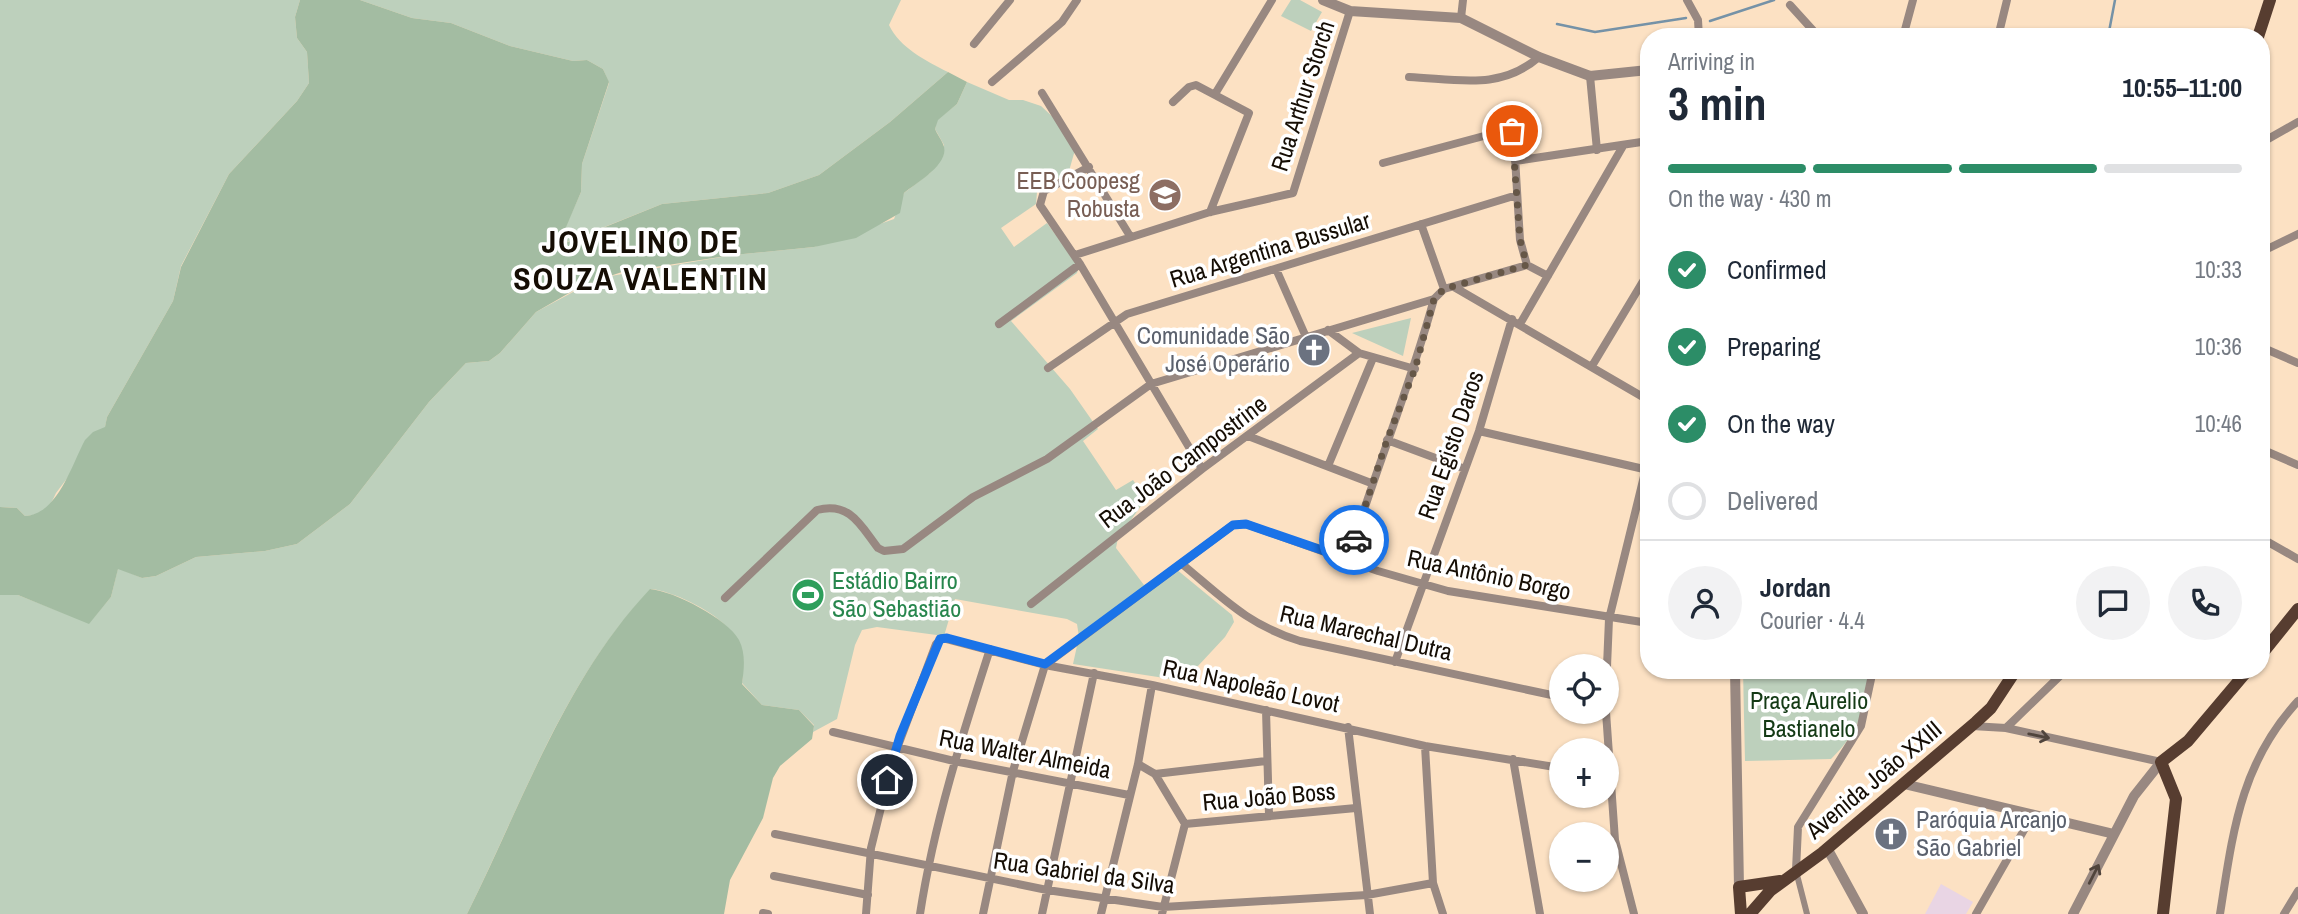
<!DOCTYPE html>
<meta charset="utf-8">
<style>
:root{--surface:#fff;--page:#f2f2f3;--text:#1f2937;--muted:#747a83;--line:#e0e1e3;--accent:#2c8d67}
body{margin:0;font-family:"Archivo Narrow",sans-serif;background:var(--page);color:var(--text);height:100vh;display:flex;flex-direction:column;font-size:26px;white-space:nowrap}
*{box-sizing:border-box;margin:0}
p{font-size:23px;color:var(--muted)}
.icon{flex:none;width:38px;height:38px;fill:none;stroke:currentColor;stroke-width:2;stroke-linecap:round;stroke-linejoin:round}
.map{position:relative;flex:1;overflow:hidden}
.side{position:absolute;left:1640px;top:28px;width:630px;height:651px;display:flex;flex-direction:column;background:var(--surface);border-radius:28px;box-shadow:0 2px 5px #0004}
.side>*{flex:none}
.tools{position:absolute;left:1549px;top:654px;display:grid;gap:14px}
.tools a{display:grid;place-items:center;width:70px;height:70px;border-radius:50%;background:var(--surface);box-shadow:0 2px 5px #0004;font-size:35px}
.pin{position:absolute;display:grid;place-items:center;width:60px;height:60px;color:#fff;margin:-30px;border:4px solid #fff;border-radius:50%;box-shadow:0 2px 7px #0007}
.courier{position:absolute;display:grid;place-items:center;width:70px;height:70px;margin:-35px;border:5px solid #1a73e8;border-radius:50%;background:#fff;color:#222;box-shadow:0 2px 9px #0007}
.overview em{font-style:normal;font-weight:800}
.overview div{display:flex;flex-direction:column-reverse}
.overview{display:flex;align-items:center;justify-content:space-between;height:119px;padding:0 28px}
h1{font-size:46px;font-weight:800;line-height:52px}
.bar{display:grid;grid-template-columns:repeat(4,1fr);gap:10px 7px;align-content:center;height:84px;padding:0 28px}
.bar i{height:9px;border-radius:5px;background:var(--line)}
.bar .active{background:var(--accent)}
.bar p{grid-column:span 4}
.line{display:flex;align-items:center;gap:18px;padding:0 28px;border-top:2px solid var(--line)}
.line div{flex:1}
.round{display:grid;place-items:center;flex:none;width:74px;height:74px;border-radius:37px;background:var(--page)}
ol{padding:0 28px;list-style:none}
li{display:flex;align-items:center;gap:21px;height:77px}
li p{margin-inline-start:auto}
li .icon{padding:7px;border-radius:50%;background:var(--accent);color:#fff;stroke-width:4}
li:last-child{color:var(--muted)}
li i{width:38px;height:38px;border:4px solid var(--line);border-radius:50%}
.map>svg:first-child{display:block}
.education{fill:#e9d5e4}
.green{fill:#bdd0bc}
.forest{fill:#a3bca2}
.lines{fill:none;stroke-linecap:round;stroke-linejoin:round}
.stream{stroke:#7592a7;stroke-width:2.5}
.pedestrian{stroke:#988881;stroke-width:6}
.minor{stroke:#988881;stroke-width:8}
.tertiary{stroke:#988881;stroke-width:10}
.primary{stroke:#573d30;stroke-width:12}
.oneway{stroke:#50443c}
.done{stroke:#665747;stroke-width:7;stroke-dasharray:0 12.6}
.route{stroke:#1a73e8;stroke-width:9}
.labels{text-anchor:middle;stroke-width:7;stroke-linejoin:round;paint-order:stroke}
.street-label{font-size:24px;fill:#150d04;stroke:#fff}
.education-label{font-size:24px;fill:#785e54;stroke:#fff;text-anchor:end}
.worship-label{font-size:24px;fill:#5b616d;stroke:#fff;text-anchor:end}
.leisure-label{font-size:24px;fill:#27864d;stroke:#fff;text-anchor:start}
.park-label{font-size:24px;fill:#143a15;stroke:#fff}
.district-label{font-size:32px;font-weight:bold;letter-spacing:2px;fill:#150d04;stroke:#fff}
</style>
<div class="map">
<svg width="2298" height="914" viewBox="0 0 2298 914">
<rect width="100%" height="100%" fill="#fce1c3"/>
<!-- education -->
<path class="education" d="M1941,884L1973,902L1966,914H1925Z"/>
<!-- green -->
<path class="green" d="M0,0H300L295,17L297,38L307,52L309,83L297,101L229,174L181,266L173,301L107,417L105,428L56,493C49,509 42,515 25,516L17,508L0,507Z
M360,0H901L889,25C900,48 926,61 948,72L890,122L819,175L768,193L662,204L557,246L581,192L582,164L609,83L603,69L587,60L573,61L510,46L451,23L412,18Z
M1291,0H1300L1322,12L1311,31L1281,16Z
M967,82L1009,100H1023L1041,106L1055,119L1075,150L1069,171L1037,192L1036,204L1001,228L1014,247L1047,223L1079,267L1077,273L1011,321L1070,389L1098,429L1083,441L1116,490L1133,480L1146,499L1118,538L1116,548L1144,585L1176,569L1232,615L1234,622L1225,637L1184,681L1073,664L1079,637L1077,624L1067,619L955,599L944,636L877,627L862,630L855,645L837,719L813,732L814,725L799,710L762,705L742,683C745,668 738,638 726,626C711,610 672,591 651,589C564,679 522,804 467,914H0V595H18L89,623L111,597L118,568L142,578L156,576L196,557L265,551L297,544L350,504L429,402L466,363L489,361L500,353L536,312L599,278L733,255L814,247L894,219L904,193L930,173L943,156L944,145L935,129L937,120L957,104Z
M1411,318L1403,356L1352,333Z
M1743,670H1870C1865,709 1860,731 1831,759L1745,761Z"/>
<!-- forest -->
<path class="forest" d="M300,0H360L412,18L451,23L510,46L573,61L587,60L603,69L609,82L582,164L581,192L558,246L662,204L768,193L819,175L890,122L948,72L967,82L957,104L938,120L935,129C937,134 941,139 943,144C952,163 916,183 904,193L900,213L856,238L814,247L733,255L622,272L583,285L536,312L500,353L489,361L466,363L429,402L350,504L297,544L265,551L196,557L156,576L142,578L118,569L111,597L89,624L18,595H0V507L17,508L25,516C58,514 71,466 85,440L93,432L105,427L107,417L173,301L181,267L229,174L297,101L309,83L307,52L297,38L295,17Z
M650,589C674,591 728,619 739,640C746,654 744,669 742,684L762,705L799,710L814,726L812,739L780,766L773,778L763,818L730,880L724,914H467C522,804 564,680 650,589Z"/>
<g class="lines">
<!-- stream -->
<path class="stream" d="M1710,21L1774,0
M1557,24L1595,32L1686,18
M2108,37L2115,0"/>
<!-- pedestrian -->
<path class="pedestrian" d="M1796,871L1807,914"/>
<!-- minor -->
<path class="minor" d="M1687,0L1698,20L1699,37
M1790,5L1819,37
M1461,18L1463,0
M1903,37L1913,0
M1998,37L2007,0
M2163,37L2164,35
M974,44L1010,0
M1590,76L1597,150
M1409,77C1457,79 1500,91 1539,57
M992,82L1062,22L1077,0
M1042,93L1130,236
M1215,94L1272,0
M1173,102L1189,87L1196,85L1249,113L1210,212
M2268,139L2298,122
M1515,161L1648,141
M1383,163L1510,129L1514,141L1520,240L1527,265L1548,276
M1089,167L1044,191L1040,205L1080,264L1202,469
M1421,224L1444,289
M2261,252L2298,234
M1075,255L1210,212L1293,193L1350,11
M1276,269L1306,337
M1454,287L1648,400
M999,324L1080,264
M1520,324L1623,146
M1328,330L1359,353L1415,369
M2261,347L2298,363
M1592,366L1648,273
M1048,368L1127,314L1517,195
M1479,431L1648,470
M1248,436L1371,483
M1387,440L1465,469
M2261,449L2298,465
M1328,466L1373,358
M2261,538L2298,559
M1348,559C1375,471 1410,387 1434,299
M1182,564C1223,598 1248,625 1300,641L1561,697
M725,598L817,510C850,501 861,526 878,548L884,551L903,549L973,497L1047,459L1151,384L1434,299L1444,289L1527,265
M1031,604L1202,469L1359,353
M1395,662L1479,431L1512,319
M1606,690L1609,619L1648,460
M1266,710L1269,815
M1606,712L1615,840L1634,914
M1972,726L2006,728L2161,762
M1348,727L1370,914
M2006,728L2066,670
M833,732L954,761L1129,795
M1425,746L1433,883L1443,914
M1513,759L1540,914
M1138,764L1155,774L1185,824L1162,914
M1155,774L1266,761
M1185,824L1356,808
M775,834L1047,890L1163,907L1367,895L1433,883
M1796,870L1798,827L1861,726L1873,670
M774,876L868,895
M763,913L768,914
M866,914L871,848L893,759L936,644L942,638L1045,665L1152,685L1425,746L1561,768
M920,914C934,823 962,736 990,649
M983,914L1013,771L1045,665L1233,525L1246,524L1378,571L1448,591L1648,623
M1042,914L1094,673
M1101,914L1138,764L1152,685
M1976,914L2032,816
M2220,914C2233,832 2240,764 2298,701
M2284,914L2298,891"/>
<!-- tertiary -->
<path class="tertiary" d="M1323,0L1350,11L1461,18L1539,57L1590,76L1648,70
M1735,670L1739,887
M1904,784L2114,834
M1827,848L1863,914
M2073,914L2134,796L2161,762"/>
<!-- primary -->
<path class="primary" d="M2258,37L2270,0
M2261,655L2298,609
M1741,914L1739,887L1780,881
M1750,914L1770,891L1822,853L1976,722L1991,708L2016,670
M2163,914L2176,799L2161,762L2188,741L2248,670"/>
</g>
<!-- one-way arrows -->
<defs><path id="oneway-shaft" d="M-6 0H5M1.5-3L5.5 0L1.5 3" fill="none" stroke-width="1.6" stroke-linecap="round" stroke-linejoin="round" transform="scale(1.75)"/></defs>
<g class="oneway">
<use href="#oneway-shaft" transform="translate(2039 736) rotate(12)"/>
<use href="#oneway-shaft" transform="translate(2094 874) rotate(-63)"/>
</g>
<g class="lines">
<!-- done -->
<path class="done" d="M1354,540L1387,440L1415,369L1434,299L1444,289L1527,265L1520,240L1512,131"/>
<!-- route -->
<path class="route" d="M887,780L900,736L940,639L947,638L1045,664L1233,525L1246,524L1348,559L1354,540"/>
</g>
<!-- icons -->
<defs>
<symbol id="school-disc" viewBox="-11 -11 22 22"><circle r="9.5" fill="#8d6e63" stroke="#fff"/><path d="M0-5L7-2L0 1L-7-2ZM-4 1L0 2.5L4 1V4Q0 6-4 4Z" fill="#fff"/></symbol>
<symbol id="church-disc" viewBox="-11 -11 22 22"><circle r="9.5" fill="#6b7280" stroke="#fff"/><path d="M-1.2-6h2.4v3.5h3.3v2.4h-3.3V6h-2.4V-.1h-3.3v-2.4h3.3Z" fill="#fff"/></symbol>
<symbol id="stadium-disc" viewBox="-11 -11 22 22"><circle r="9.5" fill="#2e9e5b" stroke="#fff"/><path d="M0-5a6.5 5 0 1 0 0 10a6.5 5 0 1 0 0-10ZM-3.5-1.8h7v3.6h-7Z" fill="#fff"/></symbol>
</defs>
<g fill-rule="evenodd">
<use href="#school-disc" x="1146" y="176" width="38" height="38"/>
<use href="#church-disc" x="1295" y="331" width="38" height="38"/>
<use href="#stadium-disc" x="789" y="576" width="38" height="38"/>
<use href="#church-disc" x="1872" y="815" width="38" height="38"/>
</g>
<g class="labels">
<!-- street labels -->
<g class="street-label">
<text transform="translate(1303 96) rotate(-72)" y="8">Rua Arthur Storch</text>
<text transform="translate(1270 250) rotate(-17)" y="8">Rua Argentina Bussular</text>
<text transform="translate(1451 445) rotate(-71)" y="8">Rua Egisto Daros</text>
<text transform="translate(1183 462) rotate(-37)" y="8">Rua João Campostrine</text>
<text transform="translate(1489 575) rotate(12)" y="8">Rua Antônio Borgo</text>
<text transform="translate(1366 633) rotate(13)" y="8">Rua Marechal Dutra</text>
<text transform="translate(1251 686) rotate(12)" y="8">Rua Napoleão Lovot</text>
<text transform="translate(1025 754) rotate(11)" y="8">Rua Walter Almeida</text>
<text transform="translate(1874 780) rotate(-40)" y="8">Avenida João XXIII</text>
<text transform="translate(1269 797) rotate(-5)" y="8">Rua João Boss</text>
<text transform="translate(1084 873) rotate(8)" y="8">Rua Gabriel da Silva</text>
</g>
<!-- education labels -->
<g class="education-label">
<text x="1140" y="189">EEB Coopesg<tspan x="1140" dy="28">Robusta</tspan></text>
</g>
<!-- worship labels -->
<g class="worship-label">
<text x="1290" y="344">Comunidade São<tspan x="1290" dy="28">José Operário</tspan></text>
<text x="1916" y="828" text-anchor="start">Paróquia Arcanjo<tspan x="1916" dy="28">São Gabriel</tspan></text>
</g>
<!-- leisure labels -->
<g class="leisure-label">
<text x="832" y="589">Estádio Bairro<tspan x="832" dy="28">São Sebastião</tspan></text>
</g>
<!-- park labels -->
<g class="park-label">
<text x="1809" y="709">Praça Aurelio<tspan x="1809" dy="28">Bastianelo</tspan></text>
</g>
<!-- district labels -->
<g class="district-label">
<text x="641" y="253">JOVELINO DE<tspan x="641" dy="37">SOUZA VALENTIN</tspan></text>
</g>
</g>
</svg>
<div class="tools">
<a><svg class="icon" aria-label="locate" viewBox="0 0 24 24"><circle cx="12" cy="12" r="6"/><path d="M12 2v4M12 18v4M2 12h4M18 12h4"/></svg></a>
<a>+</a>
<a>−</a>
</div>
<div class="pin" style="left:1512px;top:131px;background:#ea580c"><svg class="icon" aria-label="bag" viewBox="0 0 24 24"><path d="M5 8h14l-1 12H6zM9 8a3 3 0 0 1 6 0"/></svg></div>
<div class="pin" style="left:887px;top:780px;background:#1f2937"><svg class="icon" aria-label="home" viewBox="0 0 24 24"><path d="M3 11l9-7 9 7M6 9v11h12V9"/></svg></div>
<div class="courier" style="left:1354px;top:540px"><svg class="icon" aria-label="car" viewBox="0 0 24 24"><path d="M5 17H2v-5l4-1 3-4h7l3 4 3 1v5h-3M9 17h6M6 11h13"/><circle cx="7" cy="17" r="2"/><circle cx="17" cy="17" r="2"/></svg></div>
<section class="side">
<div class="overview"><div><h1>3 min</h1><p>Arriving in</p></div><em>10:55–11:00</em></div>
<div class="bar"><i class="active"></i><i class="active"></i><i class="active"></i><i></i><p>On the way · 430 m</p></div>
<ol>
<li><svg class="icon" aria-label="check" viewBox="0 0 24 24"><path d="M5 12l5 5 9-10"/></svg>Confirmed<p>10:33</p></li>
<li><svg class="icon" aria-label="check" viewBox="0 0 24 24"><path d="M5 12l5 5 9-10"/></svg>Preparing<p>10:36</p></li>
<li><svg class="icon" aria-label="check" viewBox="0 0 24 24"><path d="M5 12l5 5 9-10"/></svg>On the way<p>10:46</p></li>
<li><i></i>Delivered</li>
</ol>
<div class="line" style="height:126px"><a class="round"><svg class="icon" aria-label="person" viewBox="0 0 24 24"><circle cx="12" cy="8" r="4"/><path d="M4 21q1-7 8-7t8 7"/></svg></a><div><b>Jordan</b><p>Courier · 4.4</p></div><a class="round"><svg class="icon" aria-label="chat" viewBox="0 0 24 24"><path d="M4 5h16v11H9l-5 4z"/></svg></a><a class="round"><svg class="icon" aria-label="phone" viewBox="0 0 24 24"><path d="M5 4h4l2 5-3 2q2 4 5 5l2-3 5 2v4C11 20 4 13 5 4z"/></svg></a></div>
</section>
</div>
